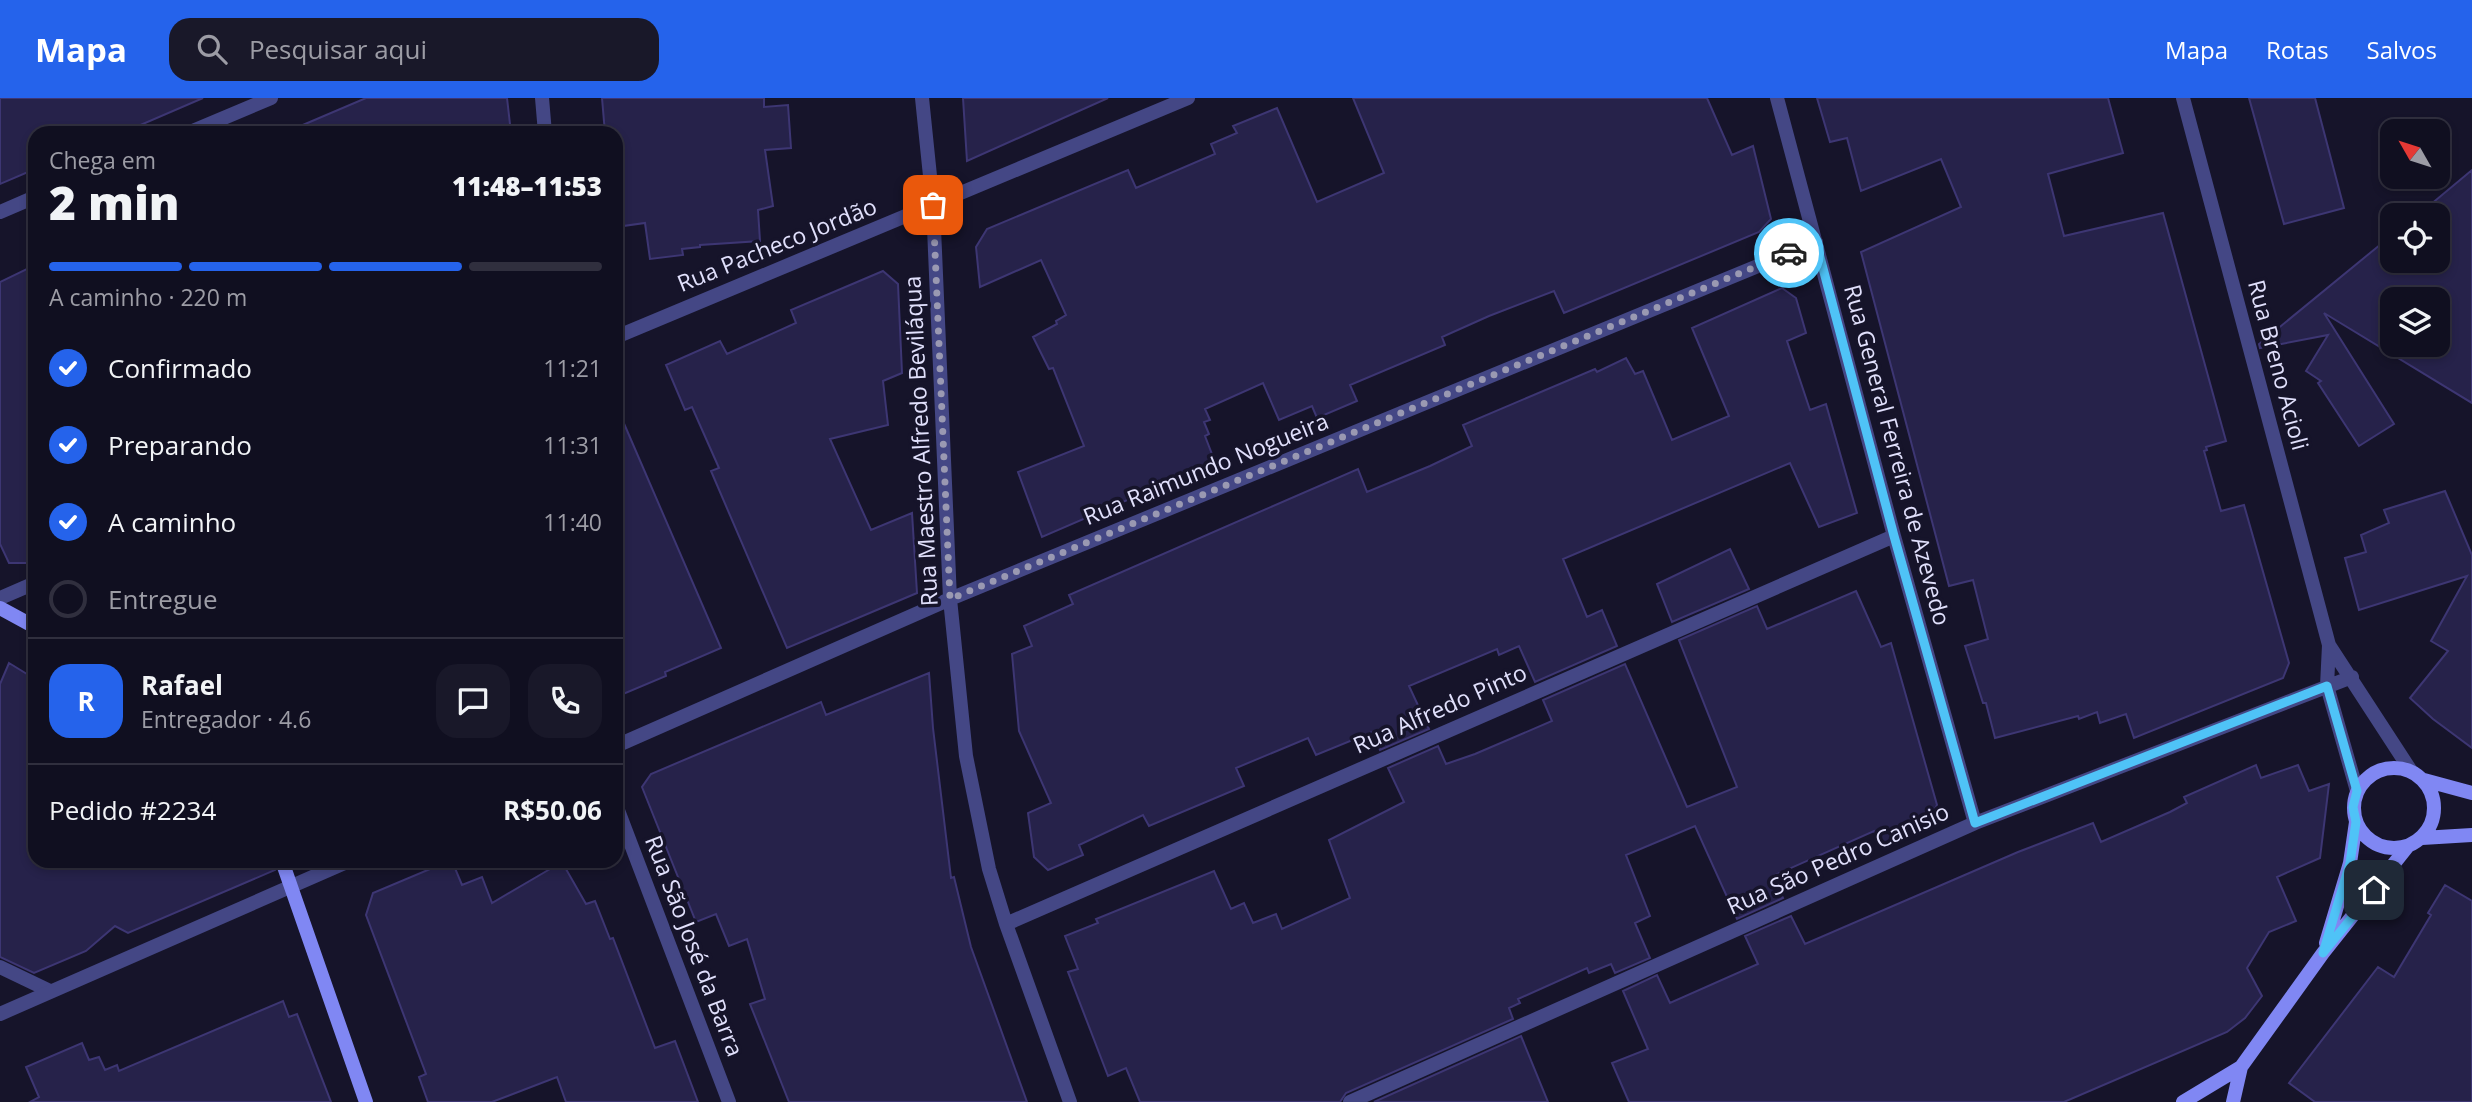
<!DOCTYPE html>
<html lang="pt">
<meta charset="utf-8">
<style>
:root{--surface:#100f20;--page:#191829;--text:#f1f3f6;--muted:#9c9ca5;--line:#302f3e;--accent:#2563eb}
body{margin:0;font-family:"Open Sans",sans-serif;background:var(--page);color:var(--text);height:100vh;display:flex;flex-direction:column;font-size:26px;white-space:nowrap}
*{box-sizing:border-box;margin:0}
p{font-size:23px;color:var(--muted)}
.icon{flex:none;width:38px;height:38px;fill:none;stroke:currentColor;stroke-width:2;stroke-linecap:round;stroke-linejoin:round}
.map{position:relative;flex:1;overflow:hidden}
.drawer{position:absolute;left:28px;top:28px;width:595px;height:742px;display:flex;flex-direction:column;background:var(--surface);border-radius:21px;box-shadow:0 4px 10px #0003,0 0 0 2px var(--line)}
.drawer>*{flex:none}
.needle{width:46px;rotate:309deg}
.buttons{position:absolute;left:2380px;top:21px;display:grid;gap:14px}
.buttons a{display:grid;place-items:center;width:70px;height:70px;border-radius:14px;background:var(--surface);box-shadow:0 4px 10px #0003,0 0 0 2px var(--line);font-size:35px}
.pin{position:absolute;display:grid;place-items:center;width:60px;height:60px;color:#fff;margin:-30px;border-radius:14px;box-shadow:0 4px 10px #0006}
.courier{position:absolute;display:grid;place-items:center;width:70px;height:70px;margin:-35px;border:5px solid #4fc3f7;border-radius:50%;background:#fff;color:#222;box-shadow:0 2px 9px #0007}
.head em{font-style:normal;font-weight:800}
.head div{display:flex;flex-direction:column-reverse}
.head{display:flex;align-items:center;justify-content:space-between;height:119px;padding:0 21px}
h1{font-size:46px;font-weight:800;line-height:52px}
.bar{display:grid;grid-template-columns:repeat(4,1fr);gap:10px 7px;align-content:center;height:84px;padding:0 21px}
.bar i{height:9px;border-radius:5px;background:var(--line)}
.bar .current{background:var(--accent)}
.bar p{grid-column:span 4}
.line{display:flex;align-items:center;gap:18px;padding:0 21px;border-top:2px solid var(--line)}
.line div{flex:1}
.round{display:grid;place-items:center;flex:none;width:74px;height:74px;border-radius:21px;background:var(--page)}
ol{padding:0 21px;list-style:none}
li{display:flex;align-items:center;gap:21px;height:77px}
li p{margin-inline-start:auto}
li .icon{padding:7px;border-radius:50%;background:var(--accent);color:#fff;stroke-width:4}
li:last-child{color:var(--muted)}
li i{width:38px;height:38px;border:4px solid var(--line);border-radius:50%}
header{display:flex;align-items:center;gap:42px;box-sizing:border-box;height:98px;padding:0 35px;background:var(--accent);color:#fff}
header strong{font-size:33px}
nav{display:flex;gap:38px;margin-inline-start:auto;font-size:24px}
.search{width:490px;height:63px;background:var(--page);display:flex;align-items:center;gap:18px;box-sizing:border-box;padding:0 24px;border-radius:21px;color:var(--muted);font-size:26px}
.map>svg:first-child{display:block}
.building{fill:#26224a;stroke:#3d3673;stroke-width:2;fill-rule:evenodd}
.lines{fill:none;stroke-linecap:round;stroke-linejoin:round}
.lane{stroke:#444785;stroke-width:14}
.street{stroke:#444785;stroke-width:14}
.secondary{stroke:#8087f3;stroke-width:14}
.done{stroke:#9a99b2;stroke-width:7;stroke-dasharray:0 12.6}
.route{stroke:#4fc3f7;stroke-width:9}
.labels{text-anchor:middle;stroke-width:7;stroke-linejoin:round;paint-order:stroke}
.street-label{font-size:23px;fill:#e1e0fc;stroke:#16142a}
</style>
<header>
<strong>Mapa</strong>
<div class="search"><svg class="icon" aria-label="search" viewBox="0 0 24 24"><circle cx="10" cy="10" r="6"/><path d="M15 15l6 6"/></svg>Pesquisar aqui</div>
<nav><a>Mapa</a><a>Rotas</a><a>Salvos</a></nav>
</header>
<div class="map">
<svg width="2472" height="1004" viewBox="0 0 2472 1004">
<rect width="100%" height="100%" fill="#16142a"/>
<!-- building -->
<path class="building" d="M0,0H203L122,35H35V71L0,86Z
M366,0H507L511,35H284Z
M602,0H764V9L788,7L791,50L765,52L773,108L758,112L760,143L700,147V149L682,151L683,157L650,161L645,125L616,129V35H605Z
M963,0H1108L967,63Z
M1353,0H1707L1732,57L1753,48L1771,121L1759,134L1564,215L1554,193L1489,218L1442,239L1445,247L1350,287L1357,303L1317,320L1312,308L1279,322L1263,285L1205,311L1210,322L1204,324L1209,336L1205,338L1215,364L1042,439L1018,374L1084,348L1053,270L1049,271L1033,239L1057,226L1056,223L1066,217L1041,162L980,189L976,149L987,131L1128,72L1136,90L1215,56L1211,46L1237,35L1233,28L1277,10L1317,104L1384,75Z
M1817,0H2108L2123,55L2048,76L2064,138L2163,115L2226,343L2206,349L2207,352L2204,353L2221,413L2244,407L2289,565L2283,580L2134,640L2126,616L2100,625L2097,614L2079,621L2078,618L1995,640L1986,605H1983L1965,548L1988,541L1973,482L1949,488L1861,154L1961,109L1941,61L1861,93L1847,40L1830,44Z
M2249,0H2315L2344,110L2284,126Z
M2472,72V305L2324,215L2394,326L2359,348L2318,285L2321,283L2306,273L2328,237L2260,250L2259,246L2392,137V163H2438V117H2418ZM2392,201H2438V247H2392Z
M35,167V465H9L0,446V184Z
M883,173L898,186L902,275L883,283L888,327L830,341L871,432L912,415L917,495L787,550L711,373L719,370L692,309L685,312L666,267L720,243L727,256L796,225L791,212Z
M1782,190L1796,200L1806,235L1787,243L1810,312L1826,306L1857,415L1819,429L1790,365L1563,461L1587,519L1602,512L1617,548L1535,584L1519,548L1499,557L1497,551L1409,588L1429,631L1380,652L1372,634L1316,657L1308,640L1236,670L1244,688L1149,728L1143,717L1079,747L1083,757L1048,772L1034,759L1028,715L1051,705L1019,633L1012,556L1032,548L1024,528L1073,506L1069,497L1358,371L1367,394L1430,368L1472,348L1463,327L1595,271L1597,274L1626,260L1635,276L1643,273L1672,342L1729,318L1692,230Z
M616,307L721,550L665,574L666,578L616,599Z
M2445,393L2472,457V650L2433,621L2410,600L2448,553L2431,543L2467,478L2359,512L2345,460L2366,454L2361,437L2389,425L2384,412Z
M1730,451L1749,491L1672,524L1657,486Z
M1856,493L1881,549L1891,545L1937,707L1927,727L1881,747L1874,733L1773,778L1783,800L1737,821L1695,728L1626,757L1650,818L1635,825L1650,860L1615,875L1611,866L1589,875L1587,870L1518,901L1520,905L1509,910L1513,921L1346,995L1340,1004H1140L1126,970L1108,978L1068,874L1078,871L1065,838L1098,825L1096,821L1214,773L1231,811L1244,805L1253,825L1276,816L1282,831L1350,800L1329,742L1404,704L1388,670L1438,648L1446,666L1475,656L1552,623L1543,602L1625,566L1687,709L1737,689L1679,542L1757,508L1767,531Z
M9,565L35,581V763H273L275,772L128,835L115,828L86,853L34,875L0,859V586Z
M929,575L933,630L951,780L954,779L971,849L1027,1004H789L750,906L765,901L747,841L729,848L716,816L696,824L642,689L651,676L821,604L826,617Z
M2256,667L2261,680L2298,667L2309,693L2329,686L2320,760L2277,779L2296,823L2269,834L2247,870L2262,898L2245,920L2227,934L2064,1004H1629L1612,965L1648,951L1623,893L1657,877L1670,905L1758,866L1745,838L1791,818L1805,846L2018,754L2093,725L2101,744L2170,714L2187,705L2184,699Z
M449,763H452L462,787L482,779L492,805L562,764L586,806L595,803L610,841L613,840L655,950L675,943L698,1004H566L557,979L492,1004H428L419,979L426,976L366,817L373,795Z
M2445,787L2472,803V1004H2315L2289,985L2378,869L2394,879L2431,817L2428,815Z
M283,903L289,919L297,916L331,1004H30L39,999L26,969L82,945L89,962L99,959L105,972L117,967L119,973Z
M1521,938L1548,1004H1374Z"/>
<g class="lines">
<!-- lane -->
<path class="lane" d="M0,869L50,893"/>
<!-- street -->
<path class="street" d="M542,0L545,35
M922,0L933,107L950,501L966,658L989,771L1006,826L1070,1004
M1777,0L1894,438L1975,725
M2183,0L2329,547L2327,588L2357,693
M188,35L271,0
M0,114L35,99
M616,239L1188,0
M0,500L35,485
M2329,547L2411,673
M616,648L950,501L1816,144
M616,707L729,1004
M1006,826L1894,438
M0,916L349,763
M1350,1004L1975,725L2352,579"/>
<!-- secondary -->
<path class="secondary" d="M0,510L35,529
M2354 710a40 40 0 1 1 80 0a40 40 0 1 1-80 0Z
M2424,682L2472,695
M2422,740L2472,737
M282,763L366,1004
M2326,845L2350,765L2356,724
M2183,1004L2241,969
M2233,1004L2241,969L2323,855L2408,748"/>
</g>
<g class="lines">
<!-- done -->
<path class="done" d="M933,107L950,501L1789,155"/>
<!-- route -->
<path class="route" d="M1789,155L1816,144L1894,438L1975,725L2327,588L2357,693L2353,709L2356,724L2350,765L2323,855L2374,792"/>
</g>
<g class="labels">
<!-- street labels -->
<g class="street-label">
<text transform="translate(777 147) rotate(-22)" y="8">Rua Pacheco Jordão</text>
<text transform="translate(2278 267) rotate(75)" y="8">Rua Breno Acioli</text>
<text transform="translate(921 343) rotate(-93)" y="8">Rua Maestro Alfredo Beviláqua</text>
<text transform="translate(1897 357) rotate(75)" y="8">Rua General Ferreira de Azevedo</text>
<text transform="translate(1206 371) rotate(-22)" y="8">Rua Raimundo Nogueira</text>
<text transform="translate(1440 611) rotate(-24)" y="8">Rua Alfredo Pinto</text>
<text transform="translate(1838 761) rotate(-24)" y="8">Rua São Pedro Canisio</text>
<text transform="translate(694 848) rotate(69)" y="8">Rua São José da Barra</text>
</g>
</g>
</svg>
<div class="buttons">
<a><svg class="needle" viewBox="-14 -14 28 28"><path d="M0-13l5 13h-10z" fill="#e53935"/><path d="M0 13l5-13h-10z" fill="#9c9ca5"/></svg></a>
<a><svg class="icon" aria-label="locate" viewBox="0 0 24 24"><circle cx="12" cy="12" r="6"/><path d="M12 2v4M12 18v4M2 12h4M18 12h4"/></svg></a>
<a><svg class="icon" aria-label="layers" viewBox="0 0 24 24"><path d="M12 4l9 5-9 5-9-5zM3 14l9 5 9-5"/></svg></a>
</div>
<div class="pin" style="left:933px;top:107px;background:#ea580c"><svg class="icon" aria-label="bag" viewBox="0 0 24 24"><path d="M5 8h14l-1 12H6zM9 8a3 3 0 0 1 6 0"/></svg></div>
<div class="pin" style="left:2374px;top:792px;background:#1f2937"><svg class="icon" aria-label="home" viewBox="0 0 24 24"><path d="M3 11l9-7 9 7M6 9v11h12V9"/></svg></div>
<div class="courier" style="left:1789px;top:155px"><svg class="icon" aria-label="car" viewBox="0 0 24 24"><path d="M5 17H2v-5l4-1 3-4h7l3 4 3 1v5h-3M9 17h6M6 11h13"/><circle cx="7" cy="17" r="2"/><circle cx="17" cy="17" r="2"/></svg></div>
<section class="drawer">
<div class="head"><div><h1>2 min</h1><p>Chega em</p></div><em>11:48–11:53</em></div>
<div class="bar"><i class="current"></i><i class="current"></i><i class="current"></i><i></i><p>A caminho · 220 m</p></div>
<ol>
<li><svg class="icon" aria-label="check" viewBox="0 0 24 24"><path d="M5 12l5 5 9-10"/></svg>Confirmado<p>11:21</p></li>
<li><svg class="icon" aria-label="check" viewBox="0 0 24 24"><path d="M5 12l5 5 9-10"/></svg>Preparando<p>11:31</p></li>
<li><svg class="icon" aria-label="check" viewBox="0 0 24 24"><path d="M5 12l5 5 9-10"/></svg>A caminho<p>11:40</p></li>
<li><i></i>Entregue</li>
</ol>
<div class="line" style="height:126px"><b class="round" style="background:var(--accent);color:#fff">R</b><div><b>Rafael</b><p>Entregador · 4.6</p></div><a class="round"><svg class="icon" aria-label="chat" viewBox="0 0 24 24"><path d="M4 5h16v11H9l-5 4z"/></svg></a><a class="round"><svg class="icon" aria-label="phone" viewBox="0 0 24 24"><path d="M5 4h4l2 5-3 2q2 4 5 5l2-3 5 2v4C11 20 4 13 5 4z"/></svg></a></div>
<div class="line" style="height:91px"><div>Pedido #2234</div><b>R$50.06</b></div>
</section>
</div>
